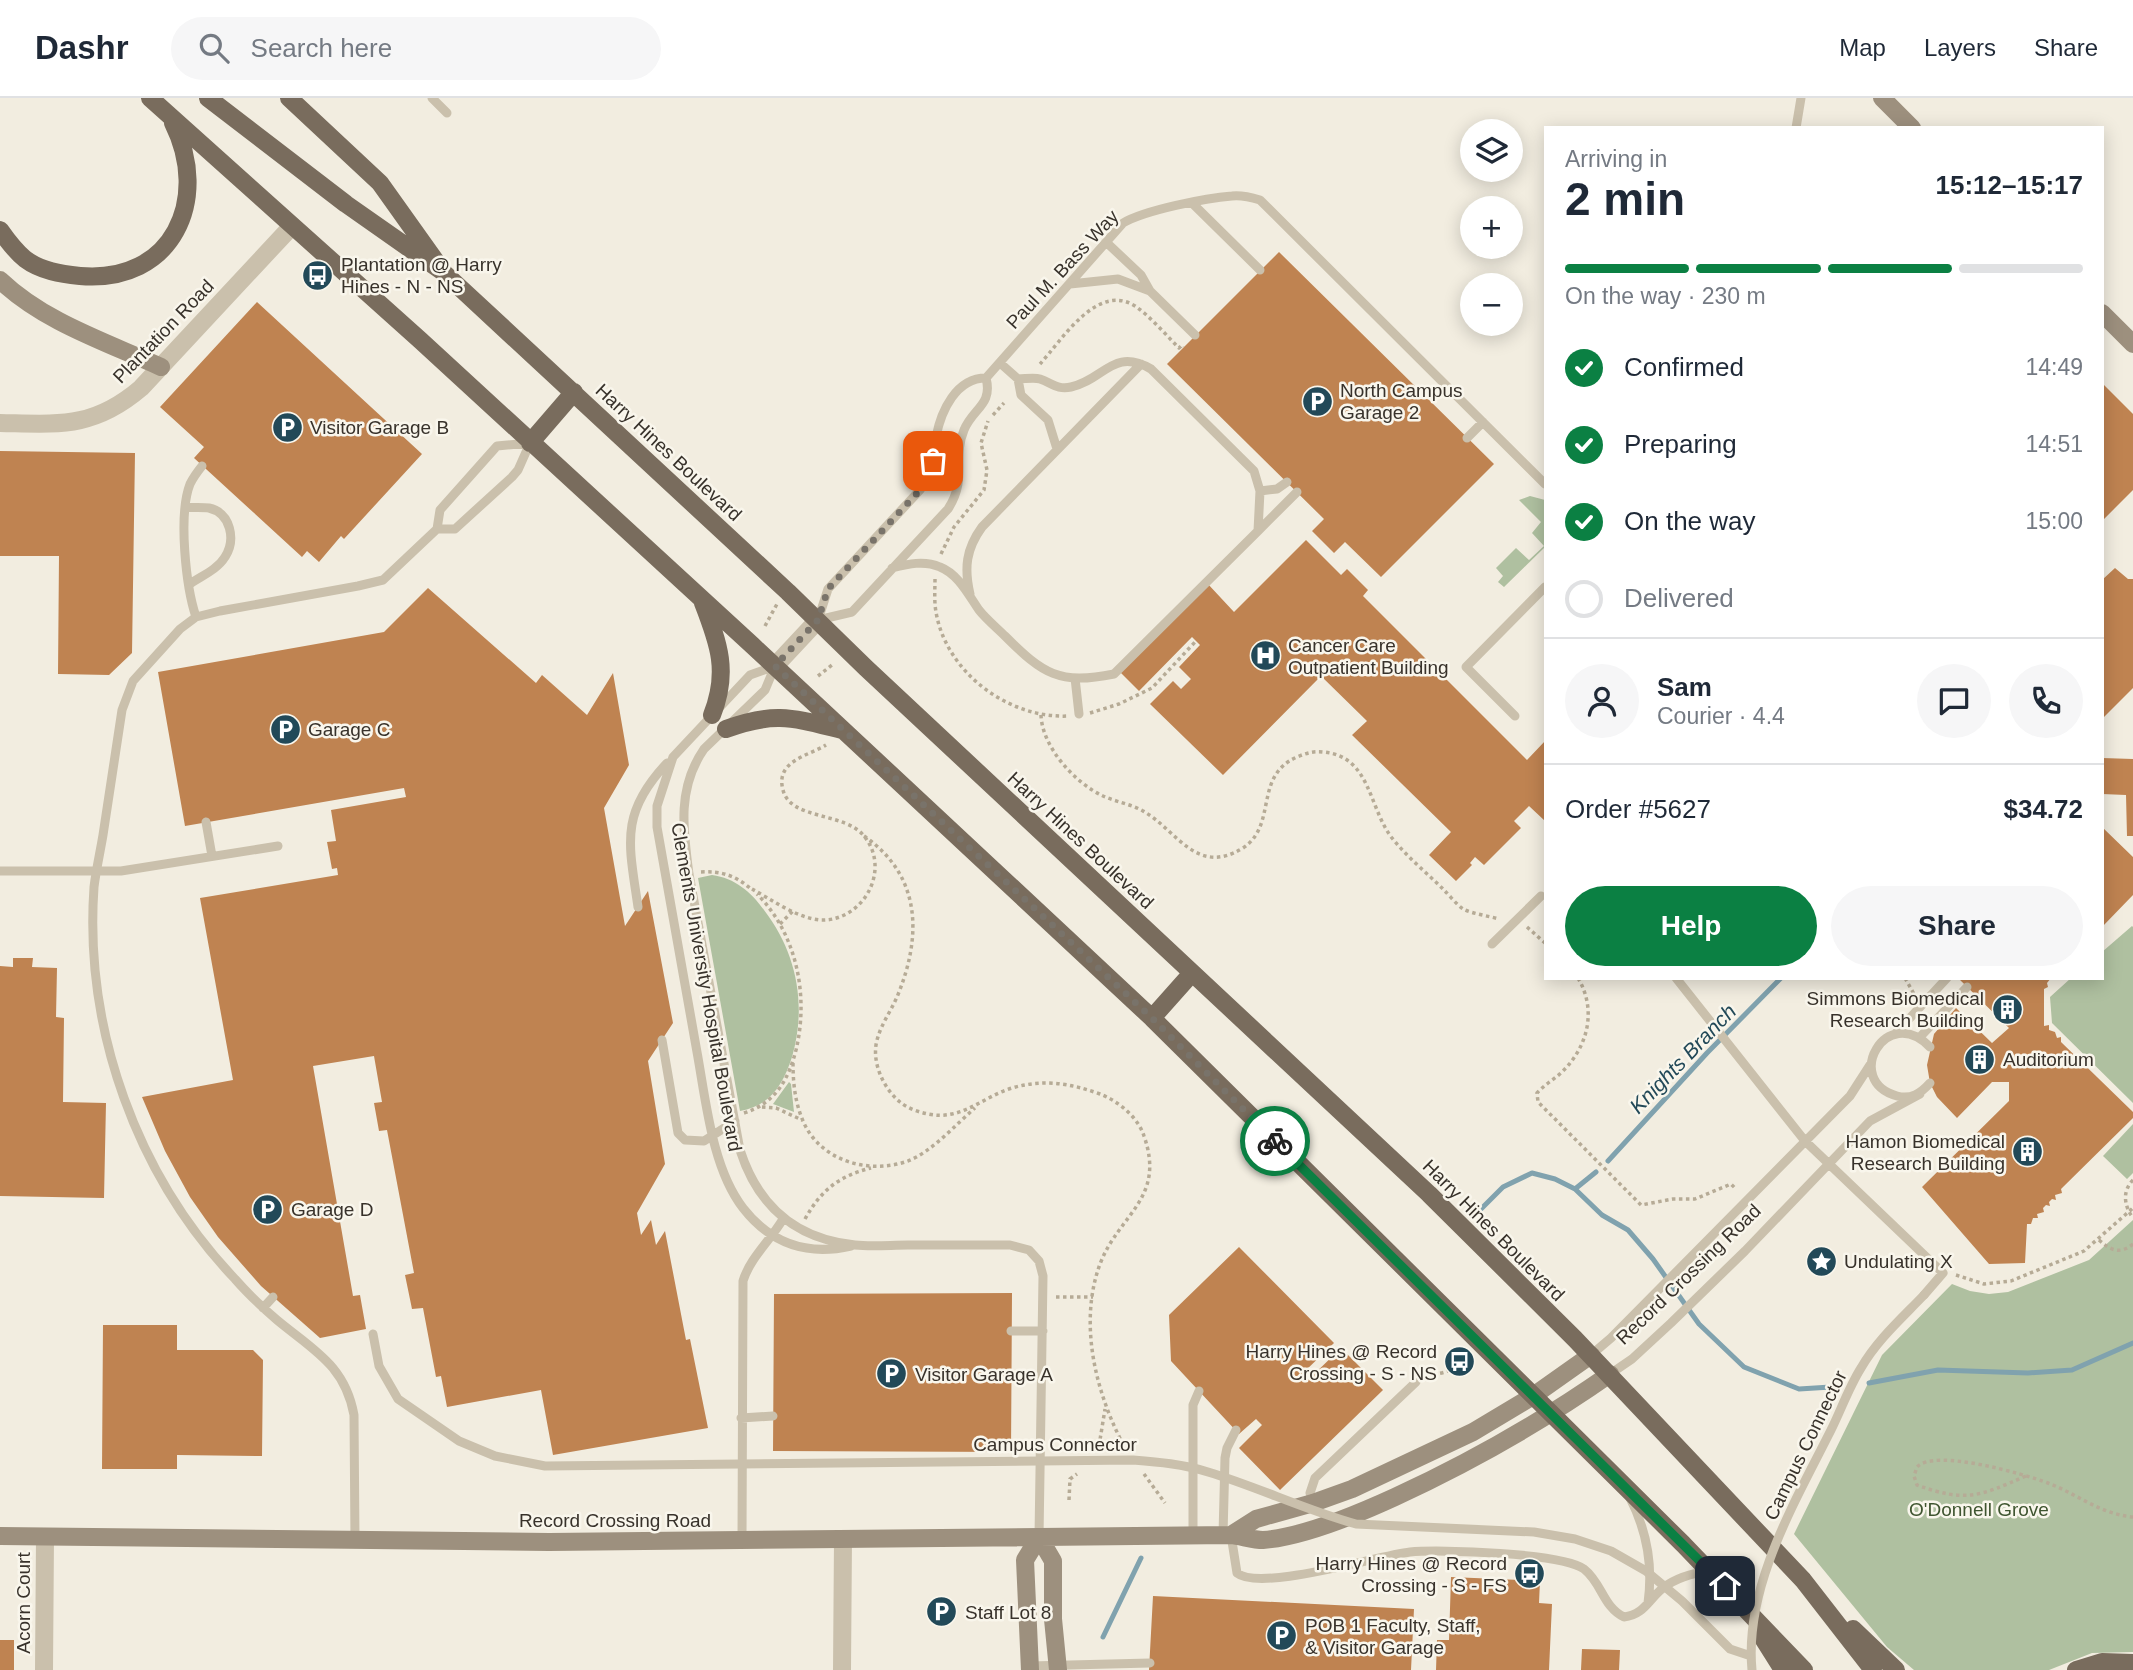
<!DOCTYPE html>
<meta charset="utf-8">
<style>
:root{--surface:#fff;--page:#f6f6f7;--text:#1f2937;--muted:#747a83;--line:#e0e1e3;--accent:#0b8043}
body{margin:0;font-family:Helvetica,sans-serif;background:var(--page);color:var(--text);height:100vh;display:flex;flex-direction:column;font-size:26px;white-space:nowrap}
*{box-sizing:border-box;margin:0}
p{font-size:23px;color:var(--muted)}
.icon{flex:none;width:38px;height:38px;fill:none;stroke:currentColor;stroke-width:2;stroke-linecap:round;stroke-linejoin:round}
.map{position:relative;flex:1;overflow:hidden}
.sheet{position:absolute;left:1544px;top:28px;width:560px;height:854px;display:flex;flex-direction:column;background:var(--surface);border-radius:0px;box-shadow:0 4px 18px #0003}
.sheet>*{flex:none}
.fabs{position:absolute;left:1460px;top:21px;display:grid;gap:14px}
.fabs a{display:grid;place-items:center;width:63px;height:63px;border-radius:50%;background:var(--surface);box-shadow:0 4px 18px #0003;font-size:35px}
.pin{position:absolute;display:grid;place-items:center;width:60px;height:60px;color:#fff;margin:-30px;border-radius:14px;box-shadow:0 4px 10px #0006}
.courier{position:absolute;display:grid;place-items:center;width:70px;height:70px;margin:-35px;border:5px solid #0b8043;border-radius:50%;background:#fff;color:#222;box-shadow:0 2px 9px #0007}
.overview em{font-style:normal;font-weight:700}
.overview div{display:flex;flex-direction:column-reverse}
.overview{display:flex;align-items:center;justify-content:space-between;height:119px;padding:0 21px}
h1{font-size:46px;font-weight:700;line-height:52px}
.bar{display:grid;grid-template-columns:repeat(4,1fr);gap:10px 7px;align-content:center;height:84px;padding:0 21px}
.bar i{height:9px;border-radius:5px;background:var(--line)}
.bar .active{background:var(--accent)}
.bar p{grid-column:span 4}
.line{display:flex;align-items:center;gap:18px;padding:0 21px;border-top:2px solid var(--line)}
.line div{flex:1}
.round{display:grid;place-items:center;flex:none;width:74px;height:74px;border-radius:37px;background:var(--page)}
ol{padding:0 21px;list-style:none}
li{display:flex;align-items:center;gap:21px;height:77px}
li p{margin-inline-start:auto}
li .icon{padding:7px;border-radius:50%;background:var(--accent);color:#fff;stroke-width:4}
li:last-child{color:var(--muted)}
li i{width:38px;height:38px;border:4px solid var(--line);border-radius:50%}
.action{display:flex;gap:14px;margin-top:auto;padding:14px 21px}
.action a{flex:1;height:80px;border-radius:42px;background:var(--accent);color:#fff;font-size:28px;font-weight:700;line-height:80px;text-align:center}
.action a+a{background:var(--page);color:var(--text)}
header{display:flex;align-items:center;gap:42px;box-sizing:border-box;height:98px;padding:0 35px;background:var(--surface);border-bottom:2px solid var(--line)}
header strong{font-size:33px}
nav{display:flex;gap:38px;margin-inline-start:auto;font-size:24px}
.search{width:490px;height:63px;background:var(--page);display:flex;align-items:center;gap:18px;box-sizing:border-box;padding:0 24px;border-radius:38px;color:var(--muted);font-size:26px}
.map>svg:first-child{display:block}
.green{fill:#afc0a0}
.lines{fill:none;stroke-linecap:round;stroke-linejoin:round}
.stream{stroke:#80a2ae;stroke-width:5}
.building{fill:#bf8351}
.path{stroke:#b6ab96;stroke-width:3.5;stroke-dasharray:3.5 3.5;stroke-linecap:butt}
.lane{stroke:#cac0ac;stroke-width:9}
.street{stroke:#cac0ac;stroke-width:18}
.secondary{stroke:#9d907e;stroke-width:18}
.primary{stroke:#796c5d;stroke-width:18}
.lane-bridge{stroke:#cac0ac;stroke-width:9}
.done{stroke:#79736a;stroke-width:7;stroke-dasharray:0 12.6}
.route{stroke:#0b8043;stroke-width:9}
.labels{text-anchor:middle;stroke-width:5;stroke-linejoin:round;paint-order:stroke}
.poi-label{font-size:19px;fill:#38322b;stroke:#f9f6ec;text-anchor:start}
.street-label{font-size:19px;fill:#38322b;stroke:#f9f6ec}
.park-label{font-size:19px;fill:#3f5530;stroke:#f9f6ec}
.water-label{font-size:21px;font-style:italic;fill:#224958;stroke:#f9f6ec}
</style>
<header>
<strong>Dashr</strong>
<div class="search"><svg class="icon" aria-label="search" viewBox="0 0 24 24"><circle cx="10" cy="10" r="6"/><path d="M15 15l6 6"/></svg>Search here</div>
<nav><a>Map</a><a>Layers</a><a>Share</a></nav>
</header>
<div class="map">
<svg width="2133" height="1572" viewBox="0 0 2133 1572">
<rect width="100%" height="100%" fill="#f2ede0"/>
<!-- green -->
<path class="green" d="M1530,398L1545,402V449L1504,489L1498,484L1503,478L1496,470L1516,450L1529,462L1544,448L1532,435L1541,424L1519,402Z
M712,777C735,780 751,794 764,812C797,855 807,907 792,959C783,987 770,1008 740,1013L698,780Z
M2132,828L2133,829V1005L2052,925L2050,899L2071,880H2102V854Z
M789,984L791,986L794,1014L773,1006Z
M2133,1026V1075L2127,1081L2103,1058Z
M2133,1122V1554L2092,1555L2049,1572H1914L1887,1549L1794,1436L1882,1257L1952,1186L1970,1193L1989,1196L2008,1194L2089,1162Z"/>
<g class="lines">
<!-- stream -->
<path class="stream" d="M1608,1063L1707,955L1781,880
M1575,1091L1602,1117L1628,1132L1653,1161L1699,1226L1744,1269L1799,1291L1831,1289
M1476,1116L1503,1089L1532,1075L1555,1081L1575,1091L1596,1074
M1869,1285L1938,1272L2028,1275L2072,1272L2133,1245
M1103,1539L1141,1460"/>
</g>
<!-- building -->
<path class="building" d="M1279,154L1494,366L1381,479L1345,444L1334,455L1312,433L1324,421L1167,266Z
M257,204L422,356L344,441L341,438L319,464L307,453L302,459L194,360L204,349L160,309Z
M2102,285L2133,316V392L2102,423Z
M0,353L135,355L132,555L109,577L58,576L59,458H0Z
M1306,442L1341,477L1347,471L1368,492L1363,498L1527,662L1545,643V723L1529,708L1514,723L1521,730L1484,767L1475,759L1470,765L1472,767L1456,783L1429,757L1451,734L1352,637L1367,623L1321,578L1223,677L1150,606L1173,583L1181,591L1191,581L1179,569L1200,547L1192,539L1139,593L1119,573L1207,485L1234,514Z
M2115,470L2128,481H2133V590L2102,621V482Z
M428,490L536,585L542,577L587,617L613,575L629,667L604,710L625,828L648,793L673,925L648,963L665,1066L637,1115L641,1137L651,1122L656,1147L665,1133L686,1242L690,1241L708,1330L553,1357L541,1292L447,1309L441,1278L436,1279L423,1210L412,1211L405,1177L414,1175L387,1032L379,1033L374,1005L382,1004L374,958L313,968L353,1198L360,1197L366,1231L320,1240L261,1188L218,1139L190,1099L165,1053L142,999L233,982L200,800L338,777L337,770L332,771L327,744L336,743L331,712L406,699L404,690L185,728L158,574L384,534Z
M2102,660L2133,661V738H2127L2126,697L2102,696Z
M2102,729L2133,759V797L2102,829Z
M13,860H33L32,869L57,870L56,919L64,920L63,1004L106,1005L104,1100L0,1098V868L13,869Z
M1958,880H2051L2047,885L2048,889L2044,891V928L2049,927V932L2055,934L2057,940L2061,939V944L2133,1014V1020L2061,1091L2062,1095L2055,1097L2056,1102L2052,1101L2049,1104L2050,1108L2046,1107L2043,1110L2044,1114L2037,1116L2038,1120H2033L2031,1126H2027L2025,1165L1989,1166L1922,1089L2009,1003V984H1992L1957,1020L1937,999L1930,985L1927,967L1934,936L1956,910L1992,945L2009,930Z
M1239,1149L1334,1245L1301,1277L1307,1283L1341,1250L1383,1292L1280,1392L1239,1350L1262,1327L1256,1321L1239,1336L1171,1263L1169,1217Z
M1012,1195L1011,1354L773,1353L774,1196Z
M103,1227H177V1252H253L263,1262L262,1358L177,1357V1371H102Z
M1451,1479L1540,1483L1539,1505L1552,1506L1549,1572H1436L1437,1542H1449Z
M1153,1498L1414,1511L1411,1572H1149Z
M0,1542H14V1572H0Z
M1582,1551L1620,1552L1619,1572H1581Z"/>
<g class="lines">
<!-- path -->
<path class="path" d="M1040,266C1062,242 1097,184 1135,208C1151,219 1165,236 1179,250L1182,247L1183,249
M993,317L1004,305
M941,456L954,429L984,392L987,372L981,345L988,323
M935,481C935,492 934,503 936,514C946,574 1008,621 1069,618
M765,528L777,506
M818,578L832,567
M1090,615L1119,606L1152,590L1196,543
M1041,617C1042,649 1075,685 1103,698C1116,704 1131,706 1143,713C1177,732 1196,779 1243,750C1278,727 1253,678 1297,659C1306,655 1314,653 1323,654C1371,658 1368,709 1392,740C1407,759 1427,775 1444,792C1450,798 1457,807 1463,811C1473,816 1489,818 1499,821
M864,738C922,778 922,839 897,899C890,915 879,929 876,947C873,967 884,991 900,1004C907,1010 918,1014 928,1016C962,1023 982,999 1012,990C1043,981 1070,985 1100,996C1118,1003 1138,1019 1144,1038C1166,1101 1119,1116 1100,1166C1078,1226 1096,1296 1125,1350
M701,774C721,773 735,777 751,791
M752,791C772,802 797,820 820,822C863,824 892,772 864,738C845,714 790,722 783,692C775,663 808,658 826,647
M780,826L793,813
M1527,829L1545,845
M1578,880C1597,912 1588,948 1563,973C1555,981 1545,986 1537,995L1538,1004L1641,1107L1673,1101H1695L1731,1086L1736,1091
M1905,880L1914,896
M793,965C793,985 795,1004 803,1023C820,1063 869,1077 908,1063C933,1053 955,1027 975,1010
M762,1009L776,1010L802,1022
M744,1015C775,1005 788,983 796,952C809,898 797,836 757,796
M2133,1082C2122,1093 2124,1108 2133,1120
M805,1121C821,1092 839,1078 871,1070
M2099,1142C2110,1152 2120,1157 2133,1146
M1956,1177L1984,1186L2011,1183L2084,1153L2133,1110
M1056,1199H1093
M1426,1276C1443,1277 1453,1272 1466,1262
M1099,1348L1105,1311
M1144,1376L1165,1405
M2026,1378C1980,1398 1966,1405 1917,1387L1914,1378L1917,1369C1934,1350 2024,1376 2048,1385C2077,1396 2100,1416 2133,1419
M1069,1402L1070,1381L1077,1376"/>
<!-- lane -->
<path class="lane" d="M432,0L447,15
M1796,30L1801,0
M1192,105L1260,172
M1106,144L1141,177L1150,193L1195,237
M1070,186L1118,181L1150,193
M1018,281L1021,297L1048,322L1057,351
M1467,340L1483,324
M1260,393L1277,391L1287,384
M187,409C193,410 202,409 209,410C231,415 236,442 225,459C217,472 201,478 190,486
M1258,433L1297,394
M892,470C908,466 924,462 940,469C958,476 968,496 979,512C986,521 997,530 1005,538C1043,576 1059,587 1114,576L1258,433L1260,393L1254,373L1151,271C1113,249 1104,282 1071,289C1057,292 1052,285 1040,281C1034,279 1025,281 1018,281L1000,265
M970,496C964,470 966,451 982,429L1141,266
M196,519C186,489 178,417 190,386C193,380 198,373 202,368
M818,522L828,491L920,392C923,387 927,382 929,378C935,366 933,351 936,339C941,313 956,280 986,280L1123,125C1145,112 1206,100 1232,98C1241,97 1250,99 1260,102L1545,386
M818,522L852,514L948,411C968,380 952,361 964,332C973,310 993,307 986,280
M775,568L765,592L704,651C677,690 683,731 689,776L740,1052C758,1108 795,1141 855,1147C872,1149 891,1147 908,1147C942,1147 976,1147 1010,1147L1029,1152L1039,1163L1043,1178L1039,1439
M775,568L750,577L673,659L657,708V729C670,804 683,879 697,954C706,1003 712,1070 743,1110C771,1146 807,1158 851,1148
M1075,580L1079,616
M1515,618L1466,569L1545,489
M206,724L212,758
M0,773H121L278,748
M638,809C629,746 619,716 667,665
M1492,846L1541,798
M1676,880L1805,1043L1943,1175L1924,1197
M1896,935L1947,880
M1920,939L1967,889
M662,942L678,1035L685,1042L704,1043L735,1023
M1930,949C1886,904 1842,983 1897,998C1911,1002 1921,995 1930,985
M263,1210L273,1199
M1011,1233H1043
M1591,1257L1611,1240L1850,998L1870,967
M1610,1276L1632,1261L1671,1225L1745,1153L1870,1023L1920,996
M741,1320L773,1318
M1630,1400C1647,1433 1653,1469 1648,1505
M1313,1405L1310,1395L1315,1380L1416,1284
M1193,1437V1307L1199,1293
M1223,1437L1225,1360L1227,1350L1236,1332
M1231,1437L1237,1475C1260,1494 1376,1458 1410,1454C1439,1451 1563,1455 1584,1471C1602,1485 1603,1509 1624,1519C1644,1517 1649,1501 1663,1490C1677,1479 1693,1475 1710,1473
M742,1442L743,1183C750,1160 770,1143 783,1121
M355,1443L354,1317C345,1267 313,1252 277,1222C262,1209 248,1196 235,1181C137,1078 84,932 94,789C96,772 100,755 103,737C109,695 116,654 122,612L133,583L180,531L196,519L220,513L358,488L383,482L437,431L440,412L497,348L530,345L518,372L512,379L455,431H437
M1030,1568L1150,1565"/>
<!-- street -->
<path class="street" d="M0,325C58,326 93,331 141,290L292,128
M775,568L818,522
M44,1572L45,1439
M842,1572L843,1441"/>
<!-- secondary -->
<path class="secondary" d="M1882,0L1912,30
M0,182C44,224 106,244 161,269
M2102,215L2133,246
M1231,1437L1256,1421L1313,1405L1352,1391L1473,1334L1533,1298L1591,1257
M0,1438L549,1444L1231,1437C1241,1438 1253,1442 1263,1442C1304,1439 1358,1416 1395,1399C1473,1363 1540,1325 1610,1276
M1039,1439L1053,1463V1521L1058,1572
M1030,1572L1025,1462L1039,1439"/>
<!-- primary -->
<path class="primary" d="M150,0L420,242L752,547L1152,920L1683,1446L1804,1572
M208,0L346,106L443,174L788,494L866,570L1429,1096L1575,1241L1803,1482L1873,1572
M289,0L380,85L437,165
M0,132C7,142 15,153 25,161C41,173 61,176 80,178C173,186 211,101 173,25
M530,345L574,294
M703,505C719,546 729,574 712,617
M726,631C775,613 793,620 842,632
M1152,920L1192,875
M1853,1531L1896,1572
M1759,1534L1783,1572
M2076,1572L2102,1564L2133,1565"/>
<!-- lane-bridge -->
<path class="lane-bridge" d="M373,1236L379,1268L398,1301L459,1343L495,1358L545,1368L1133,1362C1158,1364 1183,1366 1208,1374C1258,1389 1305,1412 1356,1426L1534,1434L1575,1441L1611,1453L1646,1473L1682,1503L1730,1551L1751,1558
M1752,1572C1744,1489 1795,1404 1831,1332C1841,1312 1849,1289 1861,1270C1877,1242 1902,1220 1924,1197"/>
</g>
<g class="lines">
<!-- done -->
<path class="done" d="M933,363L930,377L920,392L828,491L818,522L775,568L1152,920L1275,1043"/>
<!-- route -->
<path class="route" d="M1275,1043L1725,1488"/>
</g>
<!-- icons -->
<defs>
<symbol id="bus-disc" viewBox="-11 -11 22 22"><circle r="9.5" fill="#224958" stroke="#f9f6ec"/><path d="M-5-6H5V4H4V6H2V4H-2V6H-4V4H-5ZM-3.5-4V0h7V-4ZM-3.5 1.2v1.5H-2V1.2ZM2 1.2v1.5H3.5V1.2Z" fill="#fff"/></symbol>
<symbol id="parking-disc" viewBox="-11 -11 22 22"><circle r="9.5" fill="#224958" stroke="#f9f6ec"/><path d="M-3.5-5.5H1a3.5 3.5 0 0 1 0 7H-1V5.5H-3.5ZM-1-3.4V-.6H.8a1.4 1.4 0 0 0 0-2.8Z" fill="#fff"/></symbol>
<symbol id="hospital-disc" viewBox="-11 -11 22 22"><circle r="9.5" fill="#224958" stroke="#f9f6ec"/><path d="M-5-5h3v3.5h4V-5h3V5h-3V1.5h-4V5h-3Z" fill="#fff"/></symbol>
<symbol id="building-disc" viewBox="-11 -11 22 22"><circle r="9.5" fill="#224958" stroke="#f9f6ec"/><path d="M-4-6H4V6H1V3H-1V6H-4ZM-2.5-4.3h1.7v1.8h-1.7ZM.8-4.3h1.7v1.8H.8ZM-2.5-1h1.7V.8h-1.7ZM.8-1h1.7V.8H.8Z" fill="#fff"/></symbol>
<symbol id="sight-disc" viewBox="-11 -11 22 22"><circle r="9.5" fill="#224958" stroke="#f9f6ec"/><path d="M0-6L1.8-2.2L6-1.7L2.9 1.2L3.7 5.4L0 3.3L-3.7 5.4L-2.9 1.2L-6-1.7L-1.8-2.2Z" fill="#fff"/></symbol>
</defs>
<g fill-rule="evenodd">
<use href="#bus-disc" x="300" y="160" width="35" height="35"/>
<use href="#parking-disc" x="1300" y="286" width="35" height="35"/>
<use href="#parking-disc" x="270" y="312" width="35" height="35"/>
<use href="#hospital-disc" x="1248" y="540" width="35" height="35"/>
<use href="#parking-disc" x="268" y="614" width="35" height="35"/>
<use href="#building-disc" x="1990" y="894" width="35" height="35"/>
<use href="#building-disc" x="1962" y="944" width="35" height="35"/>
<use href="#building-disc" x="2010" y="1036" width="35" height="35"/>
<use href="#parking-disc" x="250" y="1094" width="35" height="35"/>
<use href="#sight-disc" x="1804" y="1146" width="35" height="35"/>
<use href="#bus-disc" x="1442" y="1246" width="35" height="35"/>
<use href="#parking-disc" x="874" y="1258" width="35" height="35"/>
<use href="#bus-disc" x="1512" y="1458" width="35" height="35"/>
<use href="#parking-disc" x="924" y="1496" width="35" height="35"/>
<use href="#parking-disc" x="1264" y="1520" width="35" height="35"/>
</g>
<g class="labels">
<!-- poi labels -->
<g class="poi-label">
<text x="341" y="173">Plantation @ Harry<tspan x="341" dy="22">Hines - N - NS</tspan></text>
<text x="1340" y="299">North Campus<tspan x="1340" dy="22">Garage 2</tspan></text>
<text x="310" y="336">Visitor Garage B</text>
<text x="1288" y="554">Cancer Care<tspan x="1288" dy="22">Outpatient Building</tspan></text>
<text x="308" y="638">Garage C</text>
<text x="1984" y="907" text-anchor="end">Simmons Biomedical<tspan x="1984" dy="22">Research Building</tspan></text>
<text x="2003" y="968">Auditorium</text>
<text x="2005" y="1050" text-anchor="end">Hamon Biomedical<tspan x="2005" dy="22">Research Building</tspan></text>
<text x="291" y="1118">Garage D</text>
<text x="1844" y="1170">Undulating X</text>
<text x="1437" y="1260" text-anchor="end">Harry Hines @ Record<tspan x="1437" dy="22">Crossing - S - NS</tspan></text>
<text x="915" y="1283">Visitor Garage A</text>
<text x="1507" y="1472" text-anchor="end">Harry Hines @ Record<tspan x="1507" dy="22">Crossing - S - FS</tspan></text>
<text x="965" y="1521">Staff Lot 8</text>
<text x="1305" y="1534">POB 1 Faculty, Staff,<tspan x="1305" dy="22">&amp; Visitor Garage</tspan></text>
</g>
<!-- street labels -->
<g class="street-label">
<text transform="translate(1062 171) rotate(-47)" y="7">Paul M. Bass Way</text>
<text transform="translate(163 233) rotate(-46)" y="7">Plantation Road</text>
<text transform="translate(669 354) rotate(43)" y="7">Harry Hines Boulevard</text>
<text transform="translate(1081 742) rotate(43)" y="7">Harry Hines Boulevard</text>
<text transform="translate(707 889) rotate(80)" y="7">Clements University Hospital Boulevard</text>
<text transform="translate(1494 1132) rotate(45)" y="7">Harry Hines Boulevard</text>
<text transform="translate(1688 1176) rotate(-44)" y="7">Record Crossing Road</text>
<text x="1055" y="1353">Campus Connector</text>
<text transform="translate(1805 1347) rotate(-64)" y="7">Campus Connector</text>
<text x="615" y="1429">Record Crossing Road</text>
<text transform="translate(23 1505) rotate(-90)" y="7">Acorn Court</text>
</g>
<!-- park labels -->
<g class="park-label">
<text x="1979" y="1418">O'Donnell Grove</text>
</g>
<!-- water labels -->
<g class="water-label">
<text transform="translate(1683 961) rotate(-46)" y="7">Knights Branch</text>
</g>
</g>
</svg>
<div class="fabs">
<a><svg class="icon" aria-label="layers" viewBox="0 0 24 24"><path d="M12 4l9 5-9 5-9-5zM3 14l9 5 9-5"/></svg></a>
<a>+</a>
<a>−</a>
</div>
<div class="pin" style="left:933px;top:363px;background:#ea580c"><svg class="icon" aria-label="bag" viewBox="0 0 24 24"><path d="M5 8h14l-1 12H6zM9 8a3 3 0 0 1 6 0"/></svg></div>
<div class="pin" style="left:1725px;top:1488px;background:#1f2937"><svg class="icon" aria-label="home" viewBox="0 0 24 24"><path d="M3 11l9-7 9 7M6 9v11h12V9"/></svg></div>
<div class="courier" style="left:1275px;top:1043px"><svg class="icon" aria-label="bike" viewBox="0 0 24 24"><circle cx="6" cy="16" r="4"/><circle cx="18" cy="16" r="4"/><path d="M6 16l4-8h5l3 8M10 8l3 8H6M13 5h3"/></svg></div>
<section class="sheet">
<div class="overview"><div><h1>2 min</h1><p>Arriving in</p></div><em>15:12–15:17</em></div>
<div class="bar"><i class="active"></i><i class="active"></i><i class="active"></i><i></i><p>On the way · 230 m</p></div>
<ol>
<li><svg class="icon" aria-label="check" viewBox="0 0 24 24"><path d="M5 12l5 5 9-10"/></svg>Confirmed<p>14:49</p></li>
<li><svg class="icon" aria-label="check" viewBox="0 0 24 24"><path d="M5 12l5 5 9-10"/></svg>Preparing<p>14:51</p></li>
<li><svg class="icon" aria-label="check" viewBox="0 0 24 24"><path d="M5 12l5 5 9-10"/></svg>On the way<p>15:00</p></li>
<li><i></i>Delivered</li>
</ol>
<div class="line" style="height:126px"><a class="round"><svg class="icon" aria-label="person" viewBox="0 0 24 24"><circle cx="12" cy="8" r="4"/><path d="M4 21q1-7 8-7t8 7"/></svg></a><div><b>Sam</b><p>Courier · 4.4</p></div><a class="round"><svg class="icon" aria-label="chat" viewBox="0 0 24 24"><path d="M4 5h16v11H9l-5 4z"/></svg></a><a class="round"><svg class="icon" aria-label="phone" viewBox="0 0 24 24"><path d="M5 4h4l2 5-3 2q2 4 5 5l2-3 5 2v4C11 20 4 13 5 4z"/></svg></a></div>
<div class="line" style="height:91px"><div>Order #5627</div><b>$34.72</b></div>
<div class="action"><a>Help</a><a>Share</a></div>
</section>
</div>
